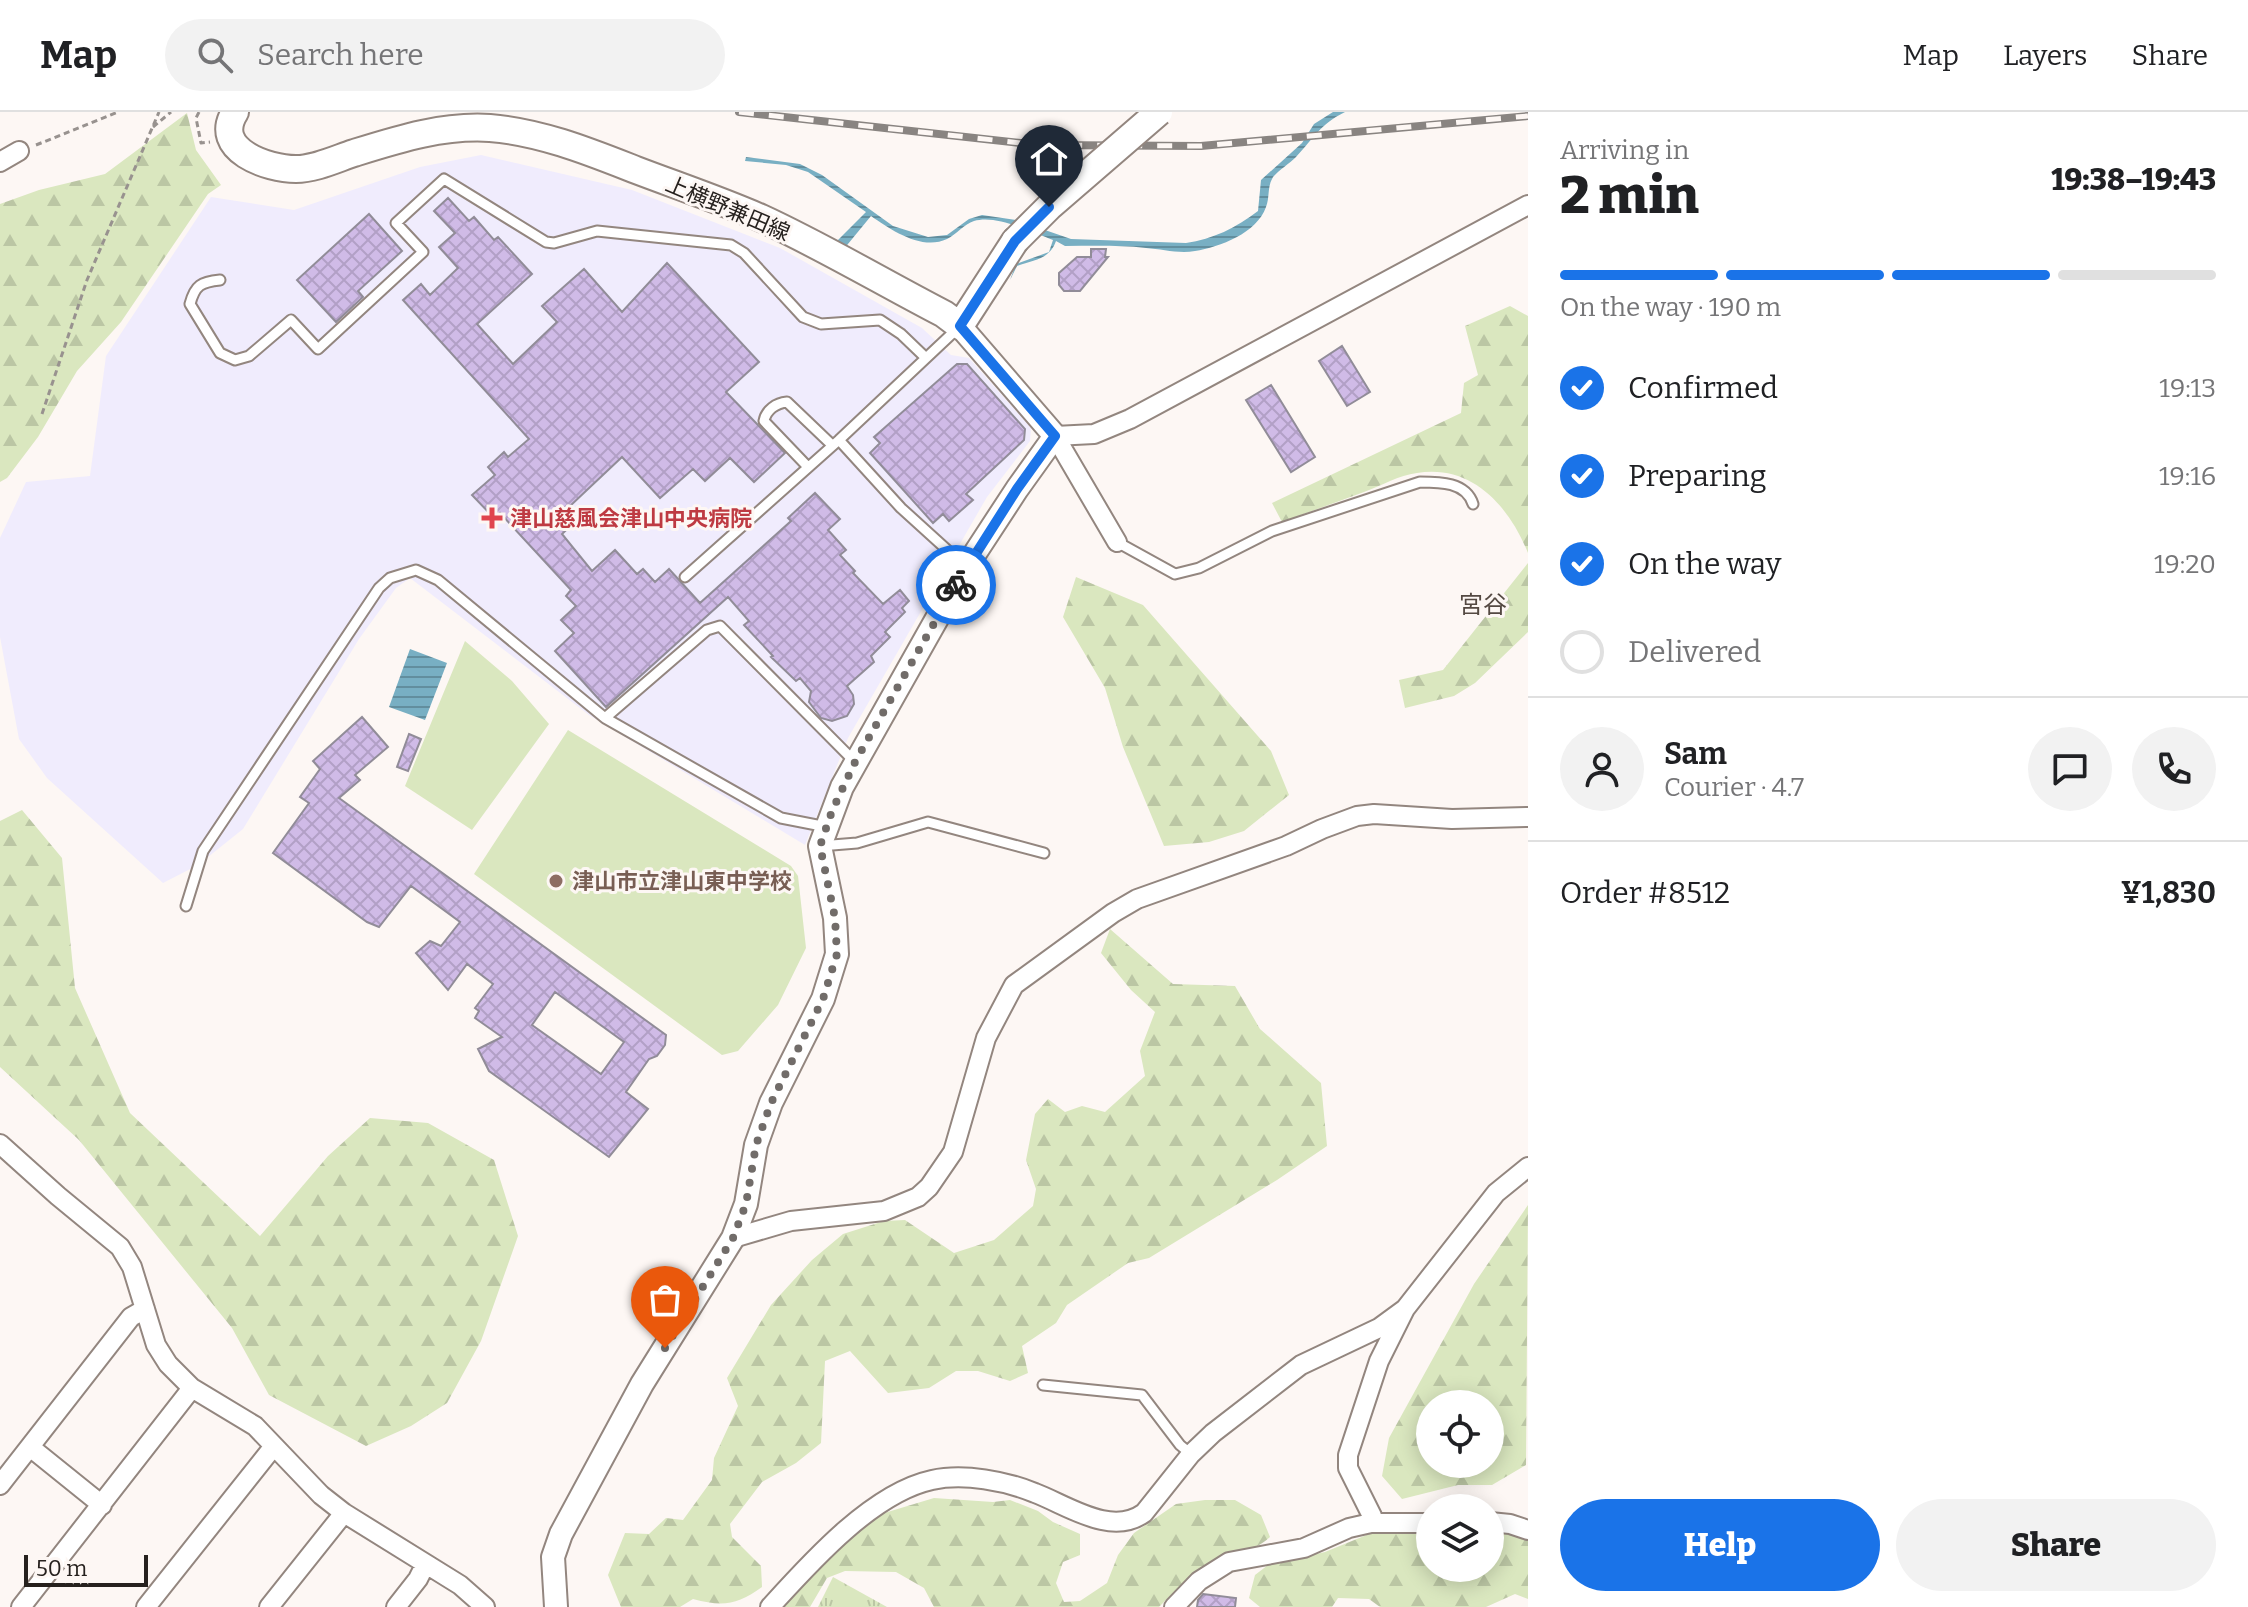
<!DOCTYPE html>
<meta charset="utf-8">
<style>
:root{--surface:#fff;--page:#f2f2f2;--text:#202124;--muted:#757577;--line:#e0e0e0;--accent:#1a73e8}
body{margin:0;font-family:Bitter,"Noto Sans JP",serif;background:var(--page);color:var(--text);height:100vh;display:flex;flex-direction:column;font-size:30px;white-space:nowrap}
*{box-sizing:border-box;margin:0}
p{font-size:26px;color:var(--muted)}
.icon{flex:none;width:44px;height:44px;fill:none;stroke:currentColor;stroke-width:2;stroke-linecap:round;stroke-linejoin:round}
.map{position:relative;flex:1;overflow:hidden}
.sheet{display:flex;flex-direction:column;background:var(--surface);width:720px}
.sheet>*{flex:none}
.buttons{position:absolute;left:1416px;top:1278px;display:grid;gap:16px}
.buttons a{display:grid;place-items:center;width:88px;height:88px;border-radius:50%;background:var(--surface);box-shadow:0 4px 20px #0003;font-size:40px}
.scale{position:absolute;left:24px;bottom:20px;width:124px;box-sizing:border-box;padding-left:8px;border:4px solid #26211e;border-top:0;font-size:22px;line-height:28px;white-space:nowrap;color:#26211e;-webkit-text-stroke:6px #fdf7f4;paint-order:stroke}
.pin{position:absolute;display:grid;place-items:center;width:68px;height:68px;color:#fff;margin:-82px -34px;border-radius:50% 50% 50% 0;rotate:-45deg;box-shadow:0 0 8px #0007}
.pin .icon{rotate:45deg}
.courier{position:absolute;display:grid;place-items:center;width:80px;height:80px;margin:-40px;border:6px solid #1a73e8;border-radius:50%;background:#fff;color:#222;box-shadow:0 2px 10px #0007}
.head em{font-style:normal;font-weight:800}
.head div{display:flex;flex-direction:column-reverse}
.head{display:flex;align-items:center;justify-content:space-between;height:136px;padding:0 32px}
h1{font-size:52px;font-weight:800;line-height:60px}
.bar{display:grid;grid-template-columns:repeat(4,1fr);gap:12px 8px;align-content:center;height:96px;padding:0 32px}
.bar i{height:10px;border-radius:6px;background:var(--line)}
.bar .selected{background:var(--accent)}
.bar p{grid-column:span 4}
.line{display:flex;align-items:center;gap:20px;padding:0 32px;border-top:2px solid var(--line)}
.line div{flex:1}
.round{display:grid;place-items:center;flex:none;width:84px;height:84px;border-radius:42px;background:var(--page)}
ol{padding:0 32px;list-style:none}
li{display:flex;align-items:center;gap:24px;height:88px}
li p{margin-inline-start:auto}
li .icon{padding:8px;border-radius:50%;background:var(--accent);color:#fff;stroke-width:4}
li:last-child{color:var(--muted)}
li i{width:44px;height:44px;border:4px solid var(--line);border-radius:50%}
.action{display:flex;gap:16px;margin-top:auto;padding:16px 32px}
.action a{flex:1;height:92px;border-radius:48px;background:var(--accent);color:#fff;font-size:32px;font-weight:800;line-height:92px;text-align:center}
.action a+a{background:var(--page);color:var(--text)}
header{display:flex;align-items:center;gap:48px;box-sizing:border-box;height:112px;padding:0 40px;background:var(--surface);border-bottom:2px solid var(--line)}
header strong{font-size:38px}
nav{display:flex;gap:44px;margin-inline-start:auto;font-size:28px}
.search{width:560px;height:72px;background:var(--page);display:flex;align-items:center;gap:20px;box-sizing:border-box;padding:0 28px;border-radius:44px;color:var(--muted);font-size:30px}
main{display:flex;flex:1;min-height:0}
.map>svg:first-child{display:block}
.medical{fill:#f0ecfd}
.forest{fill:url(#forest-firs);fill-rule:evenodd}
.park{fill:url(#park-tufts)}
.pitch{fill:#dae7bf}
.water{fill:url(#water-rules)}
.building{fill:url(#building-cross-hatch);stroke:#918c98;stroke-width:2;fill-rule:evenodd}
.lines{fill:none;stroke-linecap:round;stroke-linejoin:round}
.service-casing{stroke:#93867f;stroke-width:13}
.minor-casing{stroke:#93867f;stroke-width:22}
.tertiary-casing{stroke:#93867f;stroke-width:26}
.secondary-casing{stroke:#93867f;stroke-width:30}
.path{stroke:#98928f;stroke-width:3;stroke-dasharray:6 4;stroke-linecap:butt}
.service{stroke:#fff;stroke-width:9}
.minor{stroke:#fff;stroke-width:18}
.tertiary{stroke:#fff;stroke-width:22}
.secondary{stroke:#fff;stroke-width:26}
.rail-casing{stroke:#898481;stroke-width:8}
.rail{stroke:#fdf7f4;stroke-width:5;stroke-dasharray:15;stroke-linecap:butt}
.secondary-bridge-casing{stroke:#93867f;stroke-width:30;stroke-linecap:butt}
.secondary-bridge{stroke:#fff;stroke-width:26}
.done{stroke:#716c69;stroke-width:8;stroke-dasharray:0 14.4}
.route{stroke:#1a73e8;stroke-width:10}
.health-dot{fill:#e0444e;stroke:#fdf7f4;stroke-width:3}
.education-dot{fill:#8d6e63;stroke:#fdf7f4;stroke-width:3}
.labels{text-anchor:middle;stroke-width:6;stroke-linejoin:round;paint-order:stroke}
.street-label{font-size:22px;fill:#26211e;stroke:#fdf7f4}
.health-label{font-size:22px;font-weight:bold;fill:#be3a42;stroke:#fdf7f4;text-anchor:start}
.education-label{font-size:22px;font-weight:bold;fill:#785e54;stroke:#fdf7f4;text-anchor:start}
.neighbourhood-label{font-size:24px;fill:#544942;stroke:#fdf7f4}
</style>
<header>
<strong>Map</strong>
<div class="search"><svg class="icon" aria-label="search" viewBox="0 0 24 24"><circle cx="10" cy="10" r="6"/><path d="M15 15l6 6"/></svg>Search here</div>
<nav><a>Map</a><a>Layers</a><a>Share</a></nav>
</header>
<main>
<div class="map">
<svg width="1528" height="1495" viewBox="0 0 1528 1495">
<defs>
<pattern id="forest-firs" width="22" height="20" patternUnits="userSpaceOnUse" patternTransform="scale(2)"><rect width="22" height="20" fill="#dae7bf"/><path d="M5 1l3.5 6h-7zM16 11l3.5 6h-7z" fill="#bbc6a4"/></pattern>
<pattern id="park-tufts" width="24" height="20" patternUnits="userSpaceOnUse" patternTransform="scale(2)"><rect width="24" height="20" fill="#dae7bf"/><path d="M3 7l-1-3M5 7V3M7 7l1-3M15 17l-1-3M17 17v-4M19 17l1-3" fill="none" stroke="#bbc6a4"/></pattern>
<pattern id="water-rules" width="6" height="5" patternUnits="userSpaceOnUse" patternTransform="scale(2)"><rect width="6" height="5" fill="#78afc3"/><path d="M0 2.5h6" fill="none" stroke="#628e9e"/></pattern>
<pattern id="building-cross-hatch" width="8" height="8" patternUnits="userSpaceOnUse" patternTransform="scale(2)"><rect width="8" height="8" fill="#d0bbe7"/><path d="M0 0l8 8M0 8l8-8" fill="none" stroke="#b2a0c6"/></pattern>
</defs>
<rect width="100%" height="100%" fill="#fdf7f4"/>
<!-- medical -->
<path class="medical" d="M481,43L632,78L780,136L922,216L951,243L969,246L1031,316L1030,329L987,385L848,626L805,733L589,603L410,466L396,476L359,527L243,717L198,753L163,771L47,666L19,627L0,525V426L26,370L90,364L106,244L211,85L294,98L420,55Z"/>
<!-- forest -->
<path class="forest" d="M187,1L196,38L221,73L208,82L121,210L77,259L38,325L7,366L0,370V92L39,78L105,62Z
M1510,194L1528,204V441C1509,394 1472,352 1417,361C1399,363 1381,374 1364,380C1337,390 1309,400 1282,410L1272,391L1461,301L1464,271L1478,263L1465,214Z
M1528,451V520L1475,571L1454,584L1405,596L1399,568L1443,558Z
M1076,465L1143,493L1271,639L1289,683L1244,719L1209,730L1164,734L1123,635L1105,576L1063,505Z
M22,698L62,746L75,876L130,1001L260,1124L328,1044L370,1006L428,1011L494,1048L518,1124L481,1229L447,1291L411,1314L366,1334L269,1283L232,1216L79,1028L0,955V709Z
M1110,817L1173,872L1235,874L1260,917L1321,971L1327,1034L1277,1068L1149,1146L1128,1151L1067,1193L1056,1211L1022,1234L1028,1261L1010,1269L978,1259H956L929,1276L888,1281L850,1239L825,1249L821,1331L796,1351L762,1370L730,1412L732,1425L761,1454L762,1475C737,1493 723,1495 693,1487L680,1495H621L608,1463L625,1421L649,1422L666,1406L683,1408L712,1368L714,1346L738,1294L727,1266L771,1193L812,1148L843,1122L884,1109L905,1108L954,1141L994,1128L1033,1094L1036,1077L1026,1048L1035,1002L1048,987L1065,1000L1082,994L1105,1000L1145,964L1140,939L1155,900L1131,878L1101,841Z
M1528,1093L1526,1353L1492,1373H1458L1402,1387L1382,1364L1389,1326L1474,1172ZM1430,1292H1490V1352H1430Z
M934,1386L993,1390L1010,1388L1038,1399L1053,1410L1080,1422V1443L1063,1450L1056,1471L1064,1490L1080,1489L1107,1471L1118,1443L1134,1421L1176,1392L1205,1388H1235L1261,1403L1270,1425C1253,1440 1240,1440 1219,1448C1194,1458 1177,1477 1159,1495H934L924,1476L896,1460L845,1459L827,1466L810,1495H784L843,1429L881,1402Z
M1408,1415H1430V1456H1490V1416L1528,1424V1487L1515,1482L1486,1495H1380L1369,1487L1338,1486L1332,1495H1260L1249,1486L1255,1463L1268,1453L1325,1440L1369,1422Z"/>
<!-- park -->
<path class="park" d="M833,1465L887,1495H818Z"/>
<!-- pitch -->
<path class="pitch" d="M465,529L512,569L549,612L472,718L405,674Z
M568,618L791,754L798,764L806,836L778,893L738,939L722,943L474,762Z"/>
<!-- water -->
<path class="water" d="M1333,0H1345C1319,13 1315,25 1296,45C1289,52 1280,57 1273,65C1267,75 1270,85 1266,95C1257,121 1220,135 1195,139C1179,142 1162,137 1146,136C1119,133 1092,134 1065,134L1056,129C1050,147 1034,148 1017,154L1010,168L1016,152L1049,140L1053,128C1032,120 996,102 974,109C964,112 957,122 947,127C922,139 891,118 871,104L834,149L825,141L866,100L808,60L786,53L745,49L746,45L800,52L822,63L893,114L928,125L947,123L969,107L982,103L1016,108L1071,127L1186,131C1213,127 1236,116 1258,99L1261,68L1302,31L1314,12Z
M410,537L447,551L425,608L389,595Z"/>
<!-- building -->
<path class="building" d="M448,86L469,109L474,105L494,128L498,125L532,162L477,212L513,252L557,210L542,194L584,157L622,200L667,151L759,250L726,280L785,341L754,370L730,346L705,369L693,357L660,386L622,345L570,394L580,405L562,422L592,459L615,438L637,462L643,457L655,470L669,457L700,491L791,409L788,406L815,381L840,407L828,418L846,438L840,443L855,459L853,461L883,492L900,478L909,489L902,496L905,500L885,520L890,525L871,544L874,550L847,574L853,583L854,592L847,604L832,609L821,606L809,590L811,579L800,566L796,569L771,545L773,544L744,513L749,509L728,485L606,595L555,539L574,521L561,508L576,494L566,484L571,478L500,401L494,406L472,383L495,363L488,355L504,340L508,345L529,327L403,188L421,172L430,183L458,156L439,135L455,121L434,99Z
M369,102L402,139L358,179L363,185L336,210L297,168Z
M1091,137H1106L1105,145H1108L1080,179H1064L1059,173V161L1077,145H1091Z
M1342,234L1370,280L1347,294L1319,249Z
M957,252H967L1025,317L1024,328L966,382L973,388L949,409L943,402L933,411L870,341L880,331L874,325Z
M1271,273L1315,345L1291,360L1246,288Z
M362,605L388,635L355,663L360,668L339,686L666,923L665,933L657,944L649,947L626,980L648,997L609,1045L489,959L478,937L502,925L475,906L479,899L475,896L493,872L467,852L448,878L416,841L430,829L441,834L460,810L411,774L379,815L367,810L273,741L309,691L300,685L320,657L313,649ZM555,880L624,930L601,962L532,913Z
M409,622L421,627L408,659L397,655Z
M1203,1482L1236,1486L1235,1495H1197L1198,1488Z"/>
<g class="lines">
<defs>
<path id="service" d="M220,168C201,170 195,173 190,192L220,241L235,248L249,244L291,208L318,237L423,140L396,111L444,67L546,130L554,131L597,119L731,133L744,141L803,205L821,212L880,208L901,222L926,246
M839,328L901,396L966,455
M808,355L764,309C766,298 776,291 787,290L832,333
M1117,430L1175,462L1199,456L1272,419L1420,370C1440,370 1466,370 1473,392
M685,465L839,328L958,216
M605,606L707,518L720,514L855,650
M820,734L857,731L928,710L1044,741
M186,794L203,739L379,476L390,466L416,458L438,468L605,606L781,706L827,715
M1043,1273L1142,1283L1180,1333L1191,1342"/>
<path id="minor" d="M0,50L19,39
M1117,430L1055,324L1094,322L1130,307L1528,93
M0,1032L58,1084L120,1135L132,1155L156,1233L168,1252L192,1276L255,1314L321,1383L344,1401L460,1473L485,1495
M733,1126L791,1109L884,1099L918,1085L929,1075L953,1040L986,926L1014,873L1113,801L1137,787L1286,734L1322,717L1357,704L1374,702L1452,707L1528,705
M30,1335L102,1393
M0,1373L131,1205L145,1197
M1490,1410L1510,1412L1528,1418
M1371,1411L1372,1404L1348,1356V1343L1379,1249L1405,1197L1496,1081L1528,1055
M21,1495L192,1276
M146,1495L274,1334
M269,1495L344,1401
M396,1495L418,1467L425,1453
M770,1495C810,1451 872,1381 932,1368C964,1361 1006,1369 1035,1381C1067,1393 1111,1425 1144,1401L1191,1342L1213,1321L1301,1253L1379,1216L1405,1197
M1174,1495L1199,1469L1229,1450L1304,1436L1349,1416L1371,1411H1430"/>
<path id="tertiary" d="M556,1495L553,1445L561,1422L642,1272L733,1126L746,1092L756,1033L771,991L823,887L837,842L835,806L820,734L842,675L966,455L1017,377L1055,324L960,214"/>
<path id="secondary" d="M235,0C211,38 268,57 296,57C315,57 336,47 354,41C399,27 443,13 490,16C541,20 590,40 636,58C678,74 720,88 761,106C822,134 884,171 944,202L960,214L1015,129"/>
</defs>
<!-- service casing -->
<use href="#service" class="service-casing"/>
<!-- minor casing -->
<use href="#minor" class="minor-casing"/>
<!-- tertiary casing -->
<use href="#tertiary" class="tertiary-casing"/>
<!-- secondary casing -->
<use href="#secondary" class="secondary-casing"/>
<!-- path -->
<path class="path" d="M199,0L196,6L201,31L210,30
M153,15L171,0
M36,33L118,0
M42,302L87,168L159,0"/>
<!-- service -->
<use href="#service" class="service"/>
<!-- minor -->
<use href="#minor" class="minor"/>
<!-- tertiary -->
<use href="#tertiary" class="tertiary"/>
<!-- secondary -->
<use href="#secondary" class="secondary"/>
<defs>
<path id="rail" d="M739,0L1039,33L1201,34L1528,4"/>
</defs>
<!-- rail casing -->
<use href="#rail" class="rail-casing"/>
<!-- rail -->
<use href="#rail" class="rail"/>
<defs>
<path id="secondary-bridge" d="M1015,129L1049,95L1159,0"/>
</defs>
<!-- secondary-bridge casing -->
<use href="#secondary-bridge" class="secondary-bridge-casing"/>
<!-- secondary-bridge -->
<use href="#secondary-bridge" class="secondary-bridge"/>
</g>
<g class="lines">
<!-- done -->
<path class="done" d="M665,1236L733,1126L746,1092L756,1033L771,991L823,887L837,842L835,806L820,734L832,699L855,650L956,473"/>
<!-- route -->
<path class="route" d="M956,473L1017,377L1055,324L960,214L1015,129L1049,95"/>
</g>
<!-- markers -->
<path class="health-dot" d="M488 394h8v8h8v8h-8v8h-8v-8h-8v-8h8z"/>
<circle class="education-dot" cx="556" cy="769" r="8"/>
<g class="labels">
<!-- street labels -->
<g class="street-label">
<text transform="translate(728 96) rotate(23)" y="8">上横野兼田線</text>
</g>
<!-- health labels -->
<g class="health-label">
<text x="510" y="414">津山慈風会津山中央病院</text>
</g>
<!-- education labels -->
<g class="education-label">
<text x="572" y="777">津山市立津山東中学校</text>
</g>
<!-- neighbourhood labels -->
<g class="neighbourhood-label">
<text x="1483" y="501">宮谷</text>
</g>
</g>
</svg>
<div class="buttons">
<a><svg class="icon" aria-label="locate" viewBox="0 0 24 24"><circle cx="12" cy="12" r="6"/><path d="M12 2v4M12 18v4M2 12h4M18 12h4"/></svg></a>
<a><svg class="icon" aria-label="layers" viewBox="0 0 24 24"><path d="M12 4l9 5-9 5-9-5zM3 14l9 5 9-5"/></svg></a>
</div>
<div class="scale">50 m</div>
<div class="pin" style="left:665px;top:1236px;background:#ea580c"><svg class="icon" aria-label="bag" viewBox="0 0 24 24"><path d="M5 8h14l-1 12H6zM9 8a3 3 0 0 1 6 0"/></svg></div>
<div class="pin" style="left:1049px;top:95px;background:#1f2937"><svg class="icon" aria-label="home" viewBox="0 0 24 24"><path d="M3 11l9-7 9 7M6 9v11h12V9"/></svg></div>
<div class="courier" style="left:956px;top:473px"><svg class="icon" aria-label="bike" viewBox="0 0 24 24"><circle cx="6" cy="16" r="4"/><circle cx="18" cy="16" r="4"/><path d="M6 16l4-8h5l3 8M10 8l3 8H6M13 5h3"/></svg></div>
</div>
<section class="sheet">
<div class="head"><div><h1>2 min</h1><p>Arriving in</p></div><em>19:38–19:43</em></div>
<div class="bar"><i class="selected"></i><i class="selected"></i><i class="selected"></i><i></i><p>On the way · 190 m</p></div>
<ol>
<li><svg class="icon" aria-label="check" viewBox="0 0 24 24"><path d="M5 12l5 5 9-10"/></svg>Confirmed<p>19:13</p></li>
<li><svg class="icon" aria-label="check" viewBox="0 0 24 24"><path d="M5 12l5 5 9-10"/></svg>Preparing<p>19:16</p></li>
<li><svg class="icon" aria-label="check" viewBox="0 0 24 24"><path d="M5 12l5 5 9-10"/></svg>On the way<p>19:20</p></li>
<li><i></i>Delivered</li>
</ol>
<div class="line" style="height:144px"><a class="round"><svg class="icon" aria-label="person" viewBox="0 0 24 24"><circle cx="12" cy="8" r="4"/><path d="M4 21q1-7 8-7t8 7"/></svg></a><div><b>Sam</b><p>Courier · 4.7</p></div><a class="round"><svg class="icon" aria-label="chat" viewBox="0 0 24 24"><path d="M4 5h16v11H9l-5 4z"/></svg></a><a class="round"><svg class="icon" aria-label="phone" viewBox="0 0 24 24"><path d="M5 4h4l2 5-3 2q2 4 5 5l2-3 5 2v4C11 20 4 13 5 4z"/></svg></a></div>
<div class="line" style="height:104px"><div>Order #8512</div><b>¥1,830</b></div>
<div class="action"><a>Help</a><a>Share</a></div>
</section>
</main>
